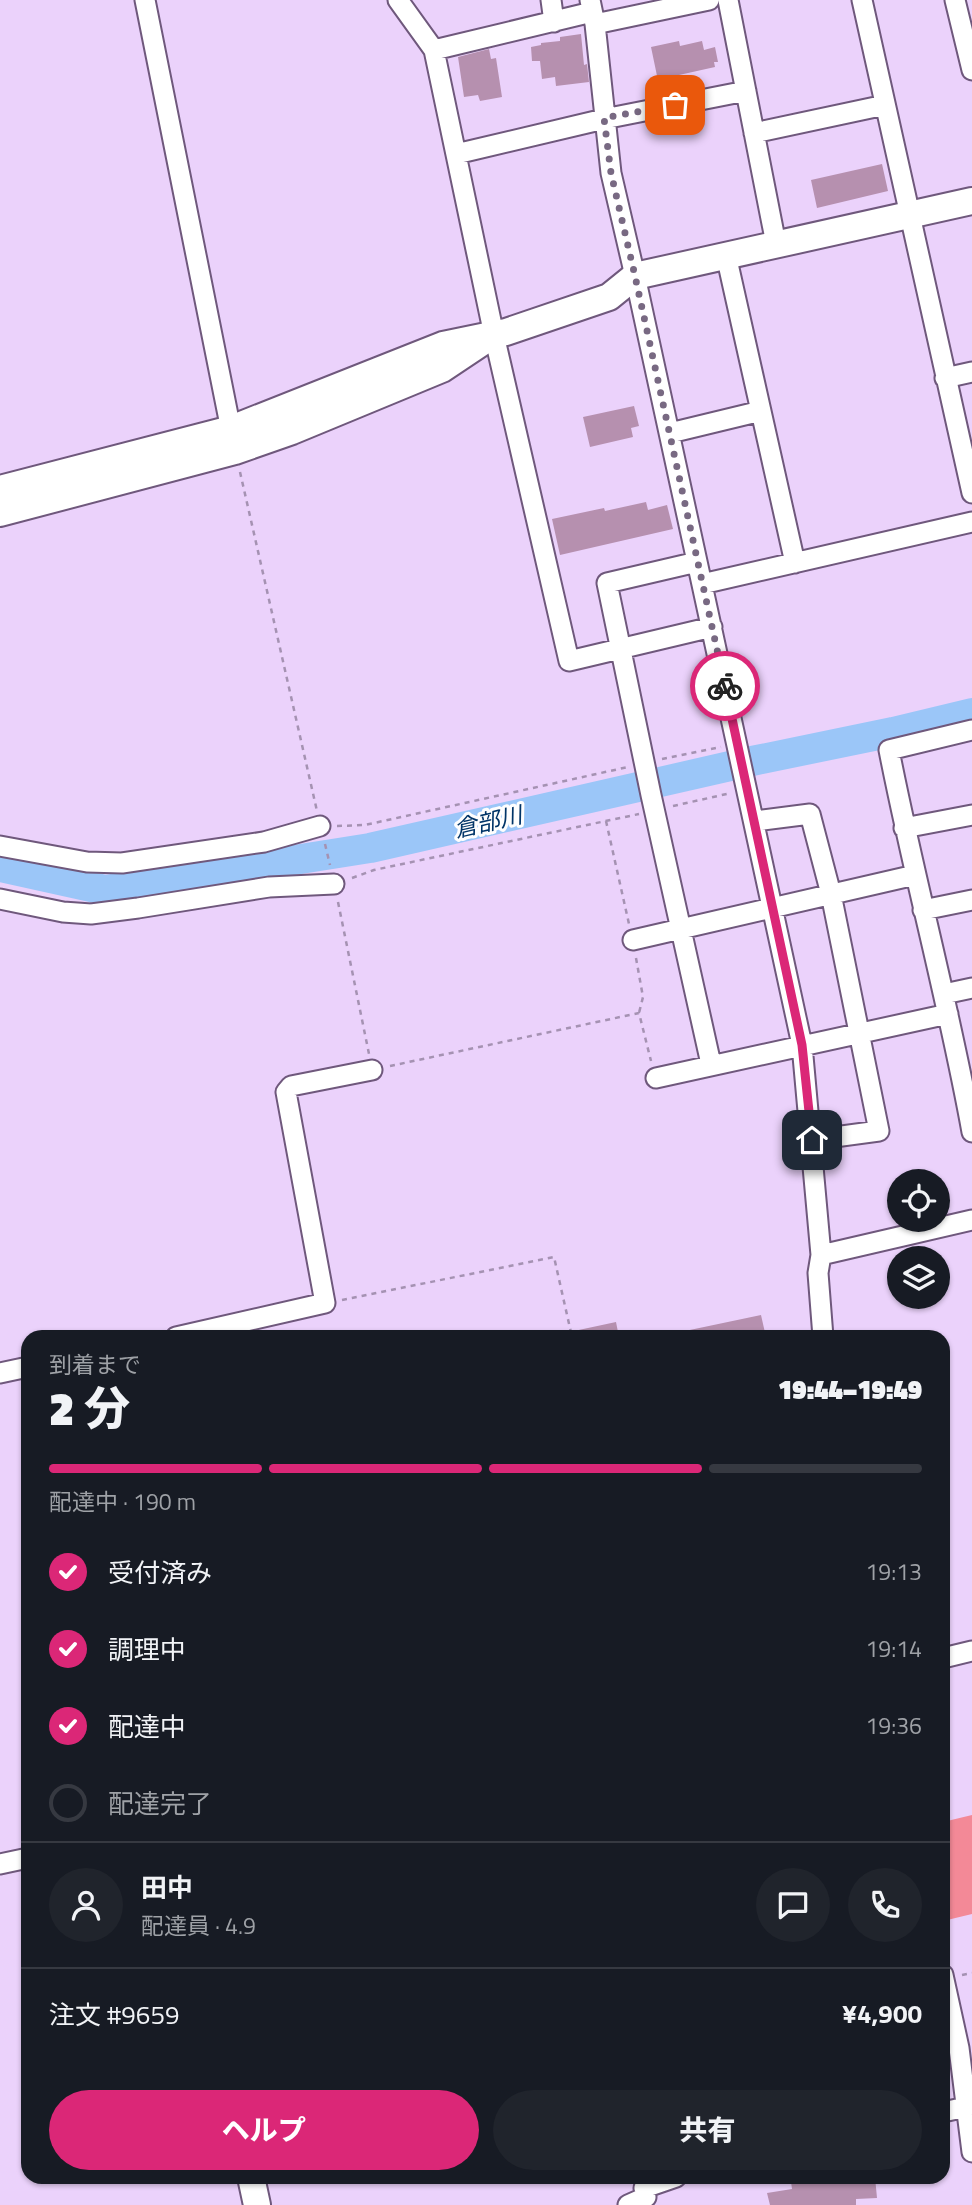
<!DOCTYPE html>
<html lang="ja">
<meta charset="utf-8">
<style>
:root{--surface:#171b24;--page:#20242c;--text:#f1f3f6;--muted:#9ea1a6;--line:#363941;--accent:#db2777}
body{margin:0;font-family:"Titillium Web","Noto Sans JP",sans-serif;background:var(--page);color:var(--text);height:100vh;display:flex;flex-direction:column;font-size:26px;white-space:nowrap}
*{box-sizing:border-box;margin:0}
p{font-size:23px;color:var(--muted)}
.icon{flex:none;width:38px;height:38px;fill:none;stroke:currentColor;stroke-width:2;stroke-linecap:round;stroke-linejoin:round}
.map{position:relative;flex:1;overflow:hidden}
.drawer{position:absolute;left:21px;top:1330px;width:929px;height:854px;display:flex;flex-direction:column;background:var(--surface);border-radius:21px;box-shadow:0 2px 5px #0004}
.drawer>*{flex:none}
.buttons{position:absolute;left:887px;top:1169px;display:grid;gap:14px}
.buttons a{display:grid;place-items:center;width:63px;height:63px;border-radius:50%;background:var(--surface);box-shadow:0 2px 5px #0004;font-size:35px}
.pin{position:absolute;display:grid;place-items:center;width:60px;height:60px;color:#fff;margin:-30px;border-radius:14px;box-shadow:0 4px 10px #0006}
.courier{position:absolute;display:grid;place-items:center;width:70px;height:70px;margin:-35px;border:5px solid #db2777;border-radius:50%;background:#fff;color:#222;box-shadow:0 2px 9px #0007}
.head em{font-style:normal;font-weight:800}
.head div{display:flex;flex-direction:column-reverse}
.head{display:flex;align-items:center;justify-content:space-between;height:119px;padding:0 28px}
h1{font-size:46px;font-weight:800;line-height:52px}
.bar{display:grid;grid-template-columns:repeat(4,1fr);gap:10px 7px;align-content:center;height:84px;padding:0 28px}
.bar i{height:9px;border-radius:5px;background:var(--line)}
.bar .selected{background:var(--accent)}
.bar p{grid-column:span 4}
.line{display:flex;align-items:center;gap:18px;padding:0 28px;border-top:2px solid var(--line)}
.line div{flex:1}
.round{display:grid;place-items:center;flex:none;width:74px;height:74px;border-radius:37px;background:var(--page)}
ol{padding:0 28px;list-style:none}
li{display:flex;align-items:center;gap:21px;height:77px}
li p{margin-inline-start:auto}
li .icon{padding:7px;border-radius:50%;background:var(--accent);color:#fff;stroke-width:4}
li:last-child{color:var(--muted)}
li i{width:38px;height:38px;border:4px solid var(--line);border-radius:50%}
.button{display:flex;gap:14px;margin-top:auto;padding:14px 28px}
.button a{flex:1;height:80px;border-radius:42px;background:var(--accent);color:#fff;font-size:28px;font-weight:800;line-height:80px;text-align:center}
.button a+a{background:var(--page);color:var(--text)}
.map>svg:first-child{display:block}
.green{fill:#f38997}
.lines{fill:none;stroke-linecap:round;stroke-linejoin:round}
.river{stroke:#9bc6f8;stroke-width:30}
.building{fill:#b690af}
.street-casing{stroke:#6f587c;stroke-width:23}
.secondary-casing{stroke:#6f587c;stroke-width:30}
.path{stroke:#a592b2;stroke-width:2.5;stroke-dasharray:5 5;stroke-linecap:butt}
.street{stroke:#fff;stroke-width:19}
.secondary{stroke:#fff;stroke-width:26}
.done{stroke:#786982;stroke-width:7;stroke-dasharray:0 12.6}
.route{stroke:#db2777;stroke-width:9}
.labels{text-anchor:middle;stroke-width:6;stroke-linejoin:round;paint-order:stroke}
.water-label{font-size:23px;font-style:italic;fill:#003467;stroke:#fefefe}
</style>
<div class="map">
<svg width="972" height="2205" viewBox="0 0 972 2205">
<rect width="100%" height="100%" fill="#ebd2fb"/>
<!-- green -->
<path class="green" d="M972,1815V1914L943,1921V1822Z"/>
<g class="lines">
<!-- river -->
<path class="river" d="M0,867L105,890L370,848L752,761L893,732L972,713"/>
</g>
<!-- building -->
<path class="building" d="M581,34L584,65L587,64L589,82L556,86L555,77L542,79L540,61H532L531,47L541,45V43L560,41V37Z
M679,41L680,46L702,41L704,50L715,47L718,62H714L715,67L679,75L682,90L661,95L651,47Z
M489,49L491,59L496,58L502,97L480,101L478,95L464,97L458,57Z
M882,164L888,191L817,208L811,180Z
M634,406L639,426L631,428L633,437L590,447L583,417Z
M646,502L648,510L667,505L673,529L560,555L552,519L604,508L605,511Z
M761,1315L766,1337H686L685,1331Z
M616,1322L619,1337H575L574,1331Z
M857,2177H875L877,2198L856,2199V2205H770L767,2193L792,2189L791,2182Z"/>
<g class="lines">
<defs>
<path id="street" d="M145,0L233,440
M398,0L434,50L494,335L569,661L712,627
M551,0L554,22
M590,0L595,24L611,173L635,276L802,1045L821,1255L818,1273L823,1337
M728,0L776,244
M862,0L972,493
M955,0L972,70
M595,24L709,0
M434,50L592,12
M754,133L885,105
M456,154L604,119L746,91
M726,255L795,563
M945,378L972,372
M670,433L761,411
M697,562L607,583L651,795L711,1064
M702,584L972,522
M972,730L889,750C914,878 949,1004 972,1132
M755,821L810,814L831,894L879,1131L812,1140
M904,828L972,815
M0,846L87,862L122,863L264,842L320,826
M0,899L63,912L91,914L138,908L269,887L334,884
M923,910L972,900
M633,940L915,875
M944,994L972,988
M656,1078L948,1014
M821,1255L972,1220
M176,1337L325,1303L286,1092L291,1086L372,1070
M0,1373L28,1367
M943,1658L972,1651
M0,1864L28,1858
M943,1975L959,2048L972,2152
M943,2112L966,2107
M644,2188L676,2177
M628,2205L646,2197"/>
<path id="secondary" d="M0,489L231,429L443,345L506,332L609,297L635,276L972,201
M0,513L235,451L292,431L442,369L484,341
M251,2177L257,2205"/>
</defs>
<!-- street casing -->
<use href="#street" class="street-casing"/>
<!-- secondary casing -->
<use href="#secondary" class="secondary-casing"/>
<!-- path -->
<path class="path" d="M240,472L317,811
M662,759L721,747
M673,806L731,793
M606,821L629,924
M337,826L365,825L628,767
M325,844L330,865
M352,878L374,870L639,814
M338,902L369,1054
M636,958L643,997L639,1013
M390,1066L639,1013L651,1061
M342,1300L554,1257L572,1337
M962,1975L972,1973"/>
<!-- street -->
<use href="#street" class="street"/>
<!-- secondary -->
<use href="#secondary" class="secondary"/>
</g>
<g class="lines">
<!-- done -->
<path class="done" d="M675,105L604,118L611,173L635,276L725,686"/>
<!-- route -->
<path class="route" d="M725,686L802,1045L812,1140"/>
</g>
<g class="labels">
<!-- water labels -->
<g class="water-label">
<text transform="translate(488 822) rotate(-13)" y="8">倉部川</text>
</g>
</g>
</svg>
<div class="buttons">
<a><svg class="icon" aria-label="locate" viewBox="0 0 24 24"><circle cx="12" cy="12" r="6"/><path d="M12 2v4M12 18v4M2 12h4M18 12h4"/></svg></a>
<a><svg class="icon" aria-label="layers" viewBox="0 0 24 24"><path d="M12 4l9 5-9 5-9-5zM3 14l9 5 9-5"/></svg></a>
</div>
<div class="pin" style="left:675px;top:105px;background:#ea580c"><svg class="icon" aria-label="bag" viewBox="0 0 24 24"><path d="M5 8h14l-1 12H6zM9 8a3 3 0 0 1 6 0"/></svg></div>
<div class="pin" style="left:812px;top:1140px;background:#1f2937"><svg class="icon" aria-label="home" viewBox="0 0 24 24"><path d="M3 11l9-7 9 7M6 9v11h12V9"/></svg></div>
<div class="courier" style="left:725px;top:686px"><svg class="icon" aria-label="bike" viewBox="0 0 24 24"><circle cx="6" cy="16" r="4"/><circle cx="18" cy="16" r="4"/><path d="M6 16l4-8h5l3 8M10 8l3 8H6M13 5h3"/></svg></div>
<section class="drawer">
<div class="head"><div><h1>2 分</h1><p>到着まで</p></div><em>19:44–19:49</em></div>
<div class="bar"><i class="selected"></i><i class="selected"></i><i class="selected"></i><i></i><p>配達中 · 190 m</p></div>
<ol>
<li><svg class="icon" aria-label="check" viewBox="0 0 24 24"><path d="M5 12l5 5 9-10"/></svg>受付済み<p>19:13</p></li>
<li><svg class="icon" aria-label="check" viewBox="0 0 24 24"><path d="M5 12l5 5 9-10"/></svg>調理中<p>19:14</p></li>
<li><svg class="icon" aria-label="check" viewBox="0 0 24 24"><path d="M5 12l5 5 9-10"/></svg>配達中<p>19:36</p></li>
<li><i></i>配達完了</li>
</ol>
<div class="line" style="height:126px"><a class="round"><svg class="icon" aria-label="person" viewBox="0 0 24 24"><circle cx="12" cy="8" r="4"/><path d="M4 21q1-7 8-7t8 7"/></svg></a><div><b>田中</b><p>配達員 · 4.9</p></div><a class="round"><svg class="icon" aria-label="chat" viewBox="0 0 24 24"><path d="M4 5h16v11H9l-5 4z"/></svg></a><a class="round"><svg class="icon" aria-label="phone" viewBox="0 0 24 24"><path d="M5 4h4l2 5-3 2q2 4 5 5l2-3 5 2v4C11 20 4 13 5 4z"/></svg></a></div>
<div class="line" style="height:91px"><div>注文 #9659</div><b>¥4,900</b></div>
<div class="button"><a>ヘルプ</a><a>共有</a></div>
</section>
</div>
